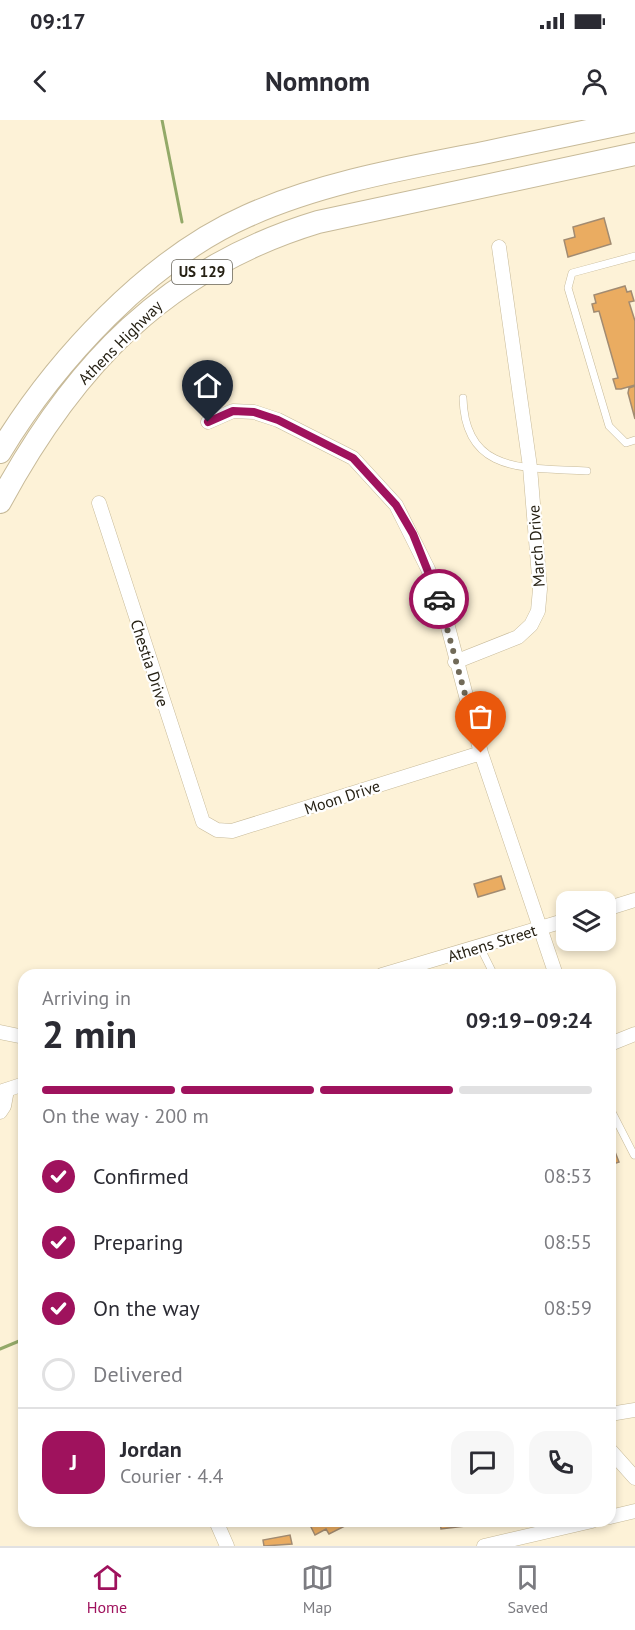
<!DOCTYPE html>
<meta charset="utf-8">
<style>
:root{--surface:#fff;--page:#f7f7f7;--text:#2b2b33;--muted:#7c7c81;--line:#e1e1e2;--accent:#9f125d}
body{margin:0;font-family:"PT Sans",sans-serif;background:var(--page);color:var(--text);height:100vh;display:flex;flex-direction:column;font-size:22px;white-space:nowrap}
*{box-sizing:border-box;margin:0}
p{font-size:20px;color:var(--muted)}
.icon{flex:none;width:33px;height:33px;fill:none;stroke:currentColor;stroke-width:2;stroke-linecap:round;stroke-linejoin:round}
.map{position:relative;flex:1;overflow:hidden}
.drawer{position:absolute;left:18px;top:849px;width:598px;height:558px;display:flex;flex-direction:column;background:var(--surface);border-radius:18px;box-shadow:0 3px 9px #0003}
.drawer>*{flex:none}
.tools{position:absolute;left:556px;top:771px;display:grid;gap:12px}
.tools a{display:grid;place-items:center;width:60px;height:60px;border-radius:12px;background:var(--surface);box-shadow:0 3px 9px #0003;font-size:30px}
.pin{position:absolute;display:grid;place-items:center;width:51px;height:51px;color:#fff;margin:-62px -26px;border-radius:50% 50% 50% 0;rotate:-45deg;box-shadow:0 0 6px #0007}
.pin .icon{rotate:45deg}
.courier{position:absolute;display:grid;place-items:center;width:60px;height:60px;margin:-30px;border:4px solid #9f125d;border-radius:50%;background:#fff;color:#222;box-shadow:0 2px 8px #0007}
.overview em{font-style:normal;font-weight:700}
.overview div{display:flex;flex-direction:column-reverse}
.overview{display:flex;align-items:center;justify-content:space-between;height:102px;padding:0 24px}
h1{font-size:39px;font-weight:700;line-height:45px}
.bar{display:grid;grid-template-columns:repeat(4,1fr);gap:9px 6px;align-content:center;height:72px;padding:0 24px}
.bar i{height:8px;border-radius:4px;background:var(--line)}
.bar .selected{background:var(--accent)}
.bar p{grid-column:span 4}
.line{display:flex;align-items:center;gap:15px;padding:0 24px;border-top:2px solid var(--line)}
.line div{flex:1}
.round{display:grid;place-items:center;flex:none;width:63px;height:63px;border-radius:18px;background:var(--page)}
ol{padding:0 24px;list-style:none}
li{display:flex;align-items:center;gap:18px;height:66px}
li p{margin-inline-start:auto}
li .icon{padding:6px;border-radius:50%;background:var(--accent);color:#fff;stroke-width:4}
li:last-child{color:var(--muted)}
li i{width:33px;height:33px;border:3px solid var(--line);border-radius:50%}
.status{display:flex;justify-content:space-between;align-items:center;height:42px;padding:0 30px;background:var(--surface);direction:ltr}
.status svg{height:16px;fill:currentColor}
header{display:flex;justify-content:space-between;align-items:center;height:78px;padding:0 24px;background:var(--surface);font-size:27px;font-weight:700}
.tab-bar{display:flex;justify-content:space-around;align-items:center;height:84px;border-top:2px solid var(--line);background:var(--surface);font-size:16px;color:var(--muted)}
.tab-bar a{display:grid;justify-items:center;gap:3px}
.tab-bar .selected{color:var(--accent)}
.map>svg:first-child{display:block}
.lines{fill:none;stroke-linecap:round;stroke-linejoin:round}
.stream{stroke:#93a968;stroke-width:3}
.building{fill:#eaac61;stroke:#a28b71;stroke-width:1.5}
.service-casing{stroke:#c7ba99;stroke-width:8}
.minor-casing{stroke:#c7ba99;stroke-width:15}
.trunk-casing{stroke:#c7ba99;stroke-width:24}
.service{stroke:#fff;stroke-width:7}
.minor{stroke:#fff;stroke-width:14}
.trunk{stroke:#fff;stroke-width:22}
.done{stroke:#716a58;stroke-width:6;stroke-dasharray:0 10.8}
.route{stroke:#9f125d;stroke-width:8}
.labels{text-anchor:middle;stroke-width:4.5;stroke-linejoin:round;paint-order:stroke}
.shield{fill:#fff;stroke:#67645a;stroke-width:1.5}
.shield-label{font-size:15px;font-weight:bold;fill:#262114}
.street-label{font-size:16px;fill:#262114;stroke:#fff}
</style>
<div class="status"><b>09:17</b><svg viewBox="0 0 49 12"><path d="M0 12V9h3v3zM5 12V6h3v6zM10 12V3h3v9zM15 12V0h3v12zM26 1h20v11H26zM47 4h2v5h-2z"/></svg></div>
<header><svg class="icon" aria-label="back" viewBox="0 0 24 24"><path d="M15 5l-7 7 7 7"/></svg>Nomnom<svg class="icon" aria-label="person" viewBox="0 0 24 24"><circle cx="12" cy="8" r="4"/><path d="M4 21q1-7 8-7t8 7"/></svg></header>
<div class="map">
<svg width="635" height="1426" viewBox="0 0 635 1426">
<rect width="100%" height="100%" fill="#fdf2d7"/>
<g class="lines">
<!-- stream -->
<path class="stream" d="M162,0L182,102
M0,1229L24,1219"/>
</g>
<!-- building -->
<path class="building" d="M604,98L611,124L568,137L564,120L575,117L573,107Z
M625,166L627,172L631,171L634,181L629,182L635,201V265L621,269H616L613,259L618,258L599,191L594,192L592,184L596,183L594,175Z
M635,266V299L628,273L629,268Z
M501,756L505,769L478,777L474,764Z
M610,1019L619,1042L610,1045Z
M308,1401H345L347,1405L329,1414L326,1409L315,1415Z
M440,1401H469H465V1406L441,1409Z
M290,1415L292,1424L264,1426L263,1420Z"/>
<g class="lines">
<defs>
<path id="service" d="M635,136L572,153L568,168L609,306L626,323L635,320
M463,278C465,356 528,347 587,351
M480,827L494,855
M542,855L555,850
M610,988L634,1035"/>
<path id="minor" d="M208,302L233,291L254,292L278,300L353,338L396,385L428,449L447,503L481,633L556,855
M99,383L203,702L217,710L232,711L481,633
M455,542L518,517L531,505L538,491L540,469L530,347L499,127
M606,789L635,780
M382,855L567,800
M0,912L24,917
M610,924L635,914
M0,972L24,964
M0,992L4,986L7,970
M610,1294L635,1290
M610,1330L635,1358
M610,1397L635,1391
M216,1401L227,1426
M484,1426L592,1401"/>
<path id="trunk" d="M0,332C55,241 149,139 247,96C323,62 407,48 488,32C537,22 586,11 635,1
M0,382C74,245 166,148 318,102L635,34"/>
</defs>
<!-- service casing -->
<use href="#service" class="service-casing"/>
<!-- minor casing -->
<use href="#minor" class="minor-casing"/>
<!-- trunk casing -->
<use href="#trunk" class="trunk-casing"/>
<!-- service -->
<use href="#service" class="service"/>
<!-- minor -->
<use href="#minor" class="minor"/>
<!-- trunk -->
<use href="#trunk" class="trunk"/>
</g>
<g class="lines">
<!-- done -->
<path class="done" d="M439,479L481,633"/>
<!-- route -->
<path class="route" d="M208,302L233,291L254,292L278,300L353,338L396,385L413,414L439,479"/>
</g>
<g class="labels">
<!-- shield labels -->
<rect class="shield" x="172" y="140" width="60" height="24" rx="4.5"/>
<g class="shield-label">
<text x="202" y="157">US 129</text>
</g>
<!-- street labels -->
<g class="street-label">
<text transform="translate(120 222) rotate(-45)" y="6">Athens Highway</text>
<text transform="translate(536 426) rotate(-94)" y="6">March Drive</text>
<text transform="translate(150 543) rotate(72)" y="6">Chestia Drive</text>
<text transform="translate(342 677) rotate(-18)" y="6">Moon Drive</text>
<text transform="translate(492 823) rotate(-17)" y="6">Athens Street</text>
</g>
</g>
</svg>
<div class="tools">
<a><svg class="icon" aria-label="layers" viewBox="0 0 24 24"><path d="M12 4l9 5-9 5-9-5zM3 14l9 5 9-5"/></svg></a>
</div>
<div class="pin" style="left:481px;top:633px;background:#ea580c"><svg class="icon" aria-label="bag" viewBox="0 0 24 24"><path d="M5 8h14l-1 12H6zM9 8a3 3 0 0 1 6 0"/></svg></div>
<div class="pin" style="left:208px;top:302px;background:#1f2937"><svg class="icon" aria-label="home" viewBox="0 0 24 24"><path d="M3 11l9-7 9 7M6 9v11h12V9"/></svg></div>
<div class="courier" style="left:439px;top:479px"><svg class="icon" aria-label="car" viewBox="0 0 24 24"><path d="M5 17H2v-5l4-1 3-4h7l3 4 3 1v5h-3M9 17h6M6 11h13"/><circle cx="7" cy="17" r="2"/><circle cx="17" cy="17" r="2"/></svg></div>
<section class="drawer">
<div class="overview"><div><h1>2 min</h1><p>Arriving in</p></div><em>09:19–09:24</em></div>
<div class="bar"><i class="selected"></i><i class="selected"></i><i class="selected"></i><i></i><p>On the way · 200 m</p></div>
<ol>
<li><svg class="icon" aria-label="check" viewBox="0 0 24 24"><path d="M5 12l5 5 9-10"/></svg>Confirmed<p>08:53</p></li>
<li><svg class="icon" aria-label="check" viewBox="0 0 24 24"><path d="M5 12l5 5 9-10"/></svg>Preparing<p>08:55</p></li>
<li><svg class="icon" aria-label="check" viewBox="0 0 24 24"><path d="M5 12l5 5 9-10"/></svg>On the way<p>08:59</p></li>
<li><i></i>Delivered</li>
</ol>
<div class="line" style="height:108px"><b class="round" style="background:var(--accent);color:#fff">J</b><div><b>Jordan</b><p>Courier · 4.4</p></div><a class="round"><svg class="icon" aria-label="chat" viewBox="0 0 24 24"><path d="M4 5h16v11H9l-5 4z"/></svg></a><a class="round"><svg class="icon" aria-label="phone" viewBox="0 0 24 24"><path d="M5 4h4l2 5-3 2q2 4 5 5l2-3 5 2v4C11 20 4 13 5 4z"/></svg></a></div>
</section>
</div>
<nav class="tab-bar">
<a class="selected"><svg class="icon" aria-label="home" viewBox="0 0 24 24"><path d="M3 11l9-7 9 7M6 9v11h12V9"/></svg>Home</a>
<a><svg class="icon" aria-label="map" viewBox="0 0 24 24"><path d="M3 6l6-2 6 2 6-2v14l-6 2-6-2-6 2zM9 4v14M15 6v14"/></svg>Map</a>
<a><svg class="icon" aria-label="saved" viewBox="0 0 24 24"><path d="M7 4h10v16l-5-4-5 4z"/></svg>Saved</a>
</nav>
